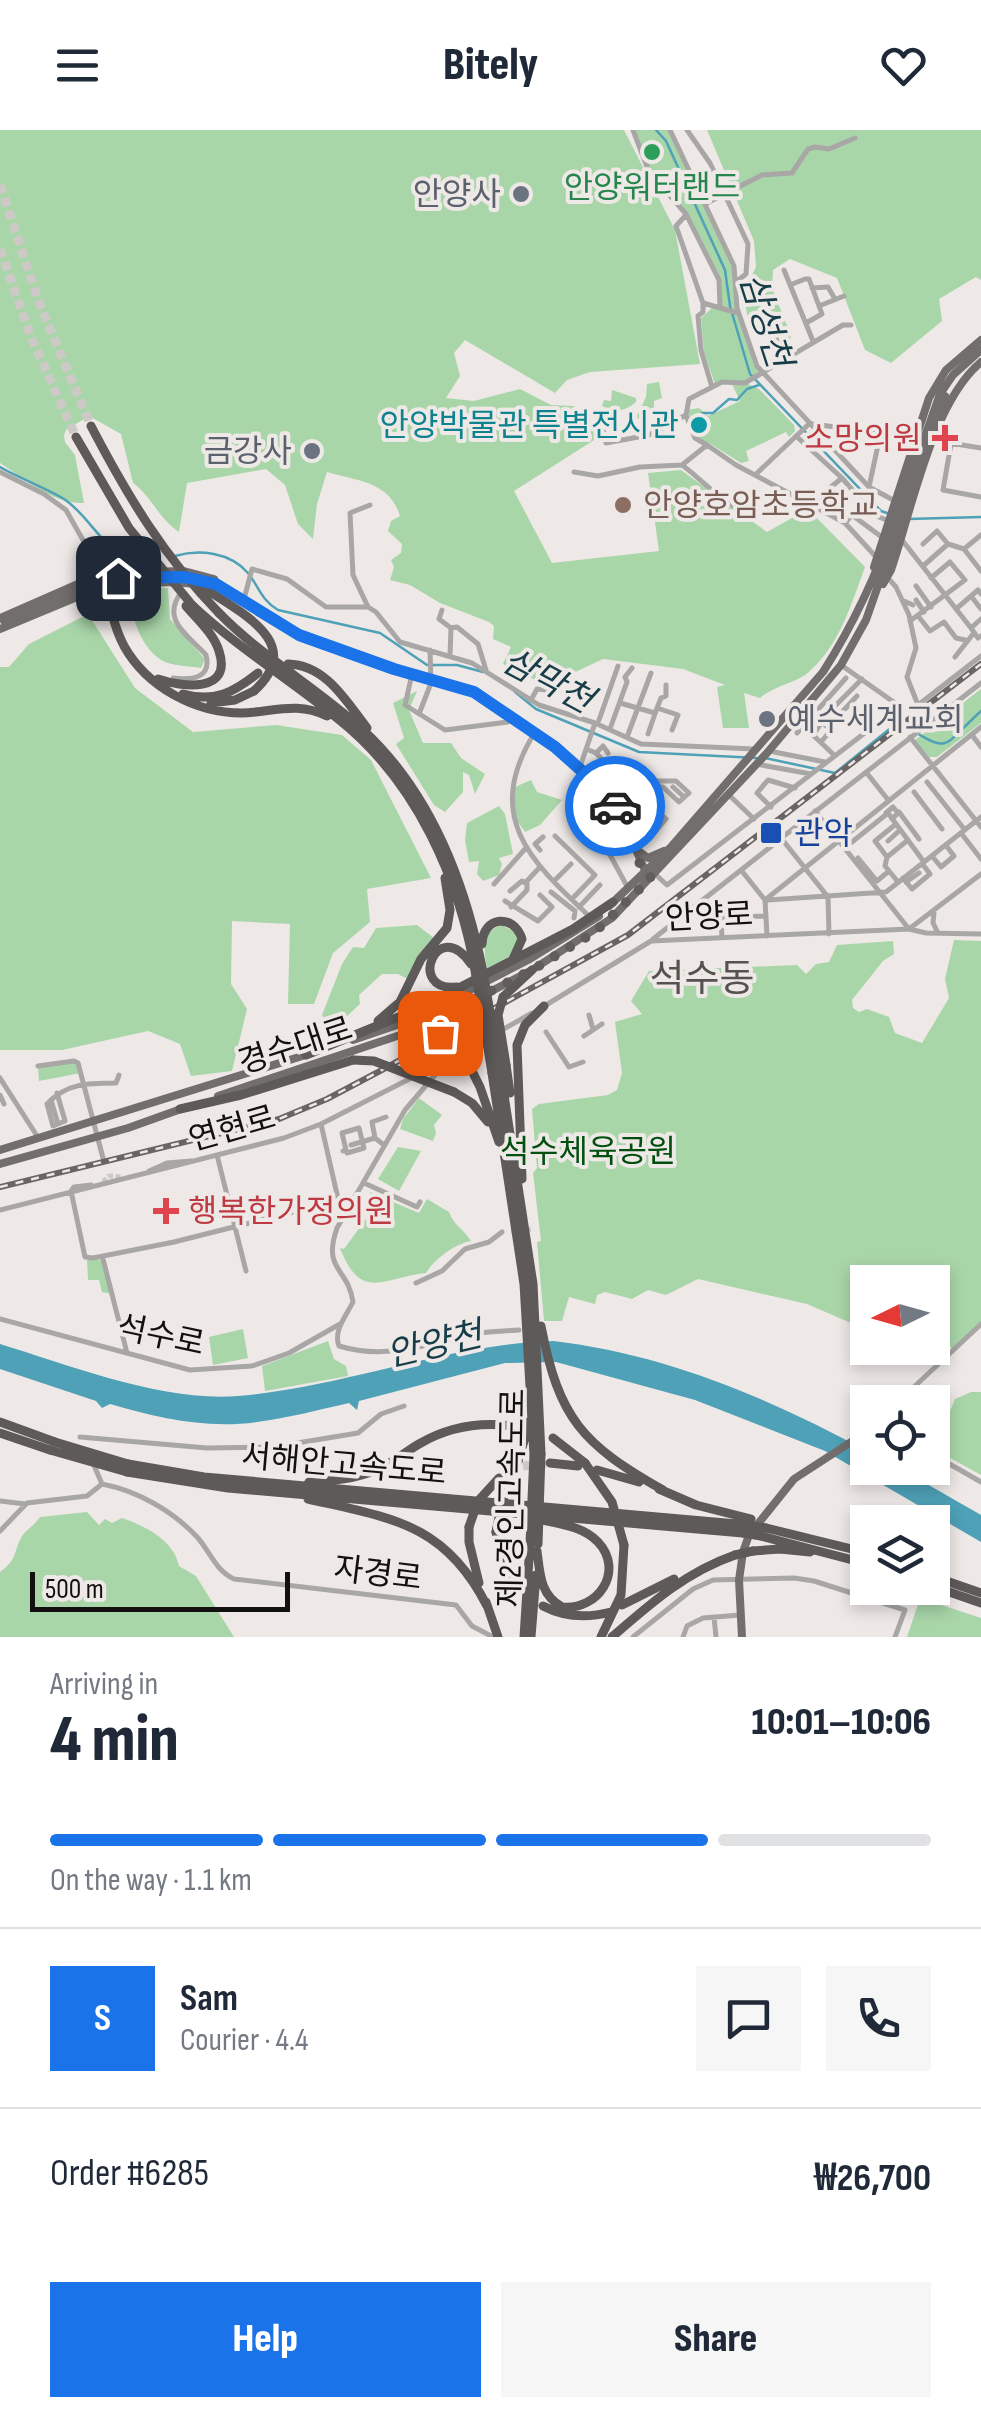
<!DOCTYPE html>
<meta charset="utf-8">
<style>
:root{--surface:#fff;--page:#f6f6f7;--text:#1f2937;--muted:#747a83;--line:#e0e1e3;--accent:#1a73e8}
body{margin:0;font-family:"Sofia Sans Condensed","Noto Sans KR",sans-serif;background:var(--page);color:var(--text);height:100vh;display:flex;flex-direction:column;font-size:38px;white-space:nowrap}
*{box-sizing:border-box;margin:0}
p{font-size:32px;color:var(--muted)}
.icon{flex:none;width:55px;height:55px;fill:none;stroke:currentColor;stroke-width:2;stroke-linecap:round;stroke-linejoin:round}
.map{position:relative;height:1507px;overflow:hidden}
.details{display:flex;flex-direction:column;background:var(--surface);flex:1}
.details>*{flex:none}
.needle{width:65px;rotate:265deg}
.tools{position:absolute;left:850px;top:1135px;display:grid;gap:20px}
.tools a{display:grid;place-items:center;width:100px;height:100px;border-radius:0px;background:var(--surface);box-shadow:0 5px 15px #0003;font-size:50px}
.scale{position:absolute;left:30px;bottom:25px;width:260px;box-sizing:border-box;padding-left:10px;border:5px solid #131110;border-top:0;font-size:28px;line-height:35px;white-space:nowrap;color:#131110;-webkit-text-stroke:8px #eee9e7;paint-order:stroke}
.pin{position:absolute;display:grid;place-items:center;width:85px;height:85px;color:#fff;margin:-42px;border-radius:20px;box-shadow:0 5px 15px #0006}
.courier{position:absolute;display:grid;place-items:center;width:100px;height:100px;margin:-50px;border:8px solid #1a73e8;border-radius:50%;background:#fff;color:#222;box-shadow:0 2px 12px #0007}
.head em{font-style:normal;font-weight:800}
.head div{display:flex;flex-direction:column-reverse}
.head{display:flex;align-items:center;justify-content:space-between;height:170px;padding:0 50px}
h1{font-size:65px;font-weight:800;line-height:75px}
.bar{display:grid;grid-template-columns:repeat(4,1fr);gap:15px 10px;align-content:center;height:120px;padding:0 50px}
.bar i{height:12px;border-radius:8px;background:var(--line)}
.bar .selected{background:var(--accent)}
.bar p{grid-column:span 4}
.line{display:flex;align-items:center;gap:25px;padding:0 50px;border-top:2px solid var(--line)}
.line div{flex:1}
.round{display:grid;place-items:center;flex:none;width:105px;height:105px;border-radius:0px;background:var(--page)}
.action{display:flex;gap:20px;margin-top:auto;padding:20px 50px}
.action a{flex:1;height:115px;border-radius:0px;background:var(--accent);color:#fff;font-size:40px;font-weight:800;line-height:115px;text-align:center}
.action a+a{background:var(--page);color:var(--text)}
header{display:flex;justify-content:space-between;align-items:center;height:130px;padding:0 50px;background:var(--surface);font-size:45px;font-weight:800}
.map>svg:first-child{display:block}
.green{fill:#a9d6a9}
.water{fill:#4ea1b7}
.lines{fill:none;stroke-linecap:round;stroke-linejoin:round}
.stream{stroke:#4ea1b7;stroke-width:2.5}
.minor-tunnel{stroke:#cdc9c7;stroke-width:5;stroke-dasharray:5 2.5;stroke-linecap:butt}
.highway-tunnel{stroke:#cdc9c7;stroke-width:9;stroke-dasharray:9 4.5;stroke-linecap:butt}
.minor{stroke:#a9a6a6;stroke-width:5}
.major{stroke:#726e6e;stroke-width:8}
.highway{stroke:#5f5a5a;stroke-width:9}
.rail-casing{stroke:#686564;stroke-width:6}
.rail{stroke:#eee9e7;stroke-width:2.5;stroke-dasharray:8;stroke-linecap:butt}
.minor-bridge{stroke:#a9a6a6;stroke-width:5}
.major-bridge{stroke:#726e6e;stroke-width:8}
.highway-bridge{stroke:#5f5a5a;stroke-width:9}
.done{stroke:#605d5b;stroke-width:10;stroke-dasharray:0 18}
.route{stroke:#1a73e8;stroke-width:12}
.leisure-dot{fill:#2e9e5b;stroke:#eee9e7;stroke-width:4}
.worship-dot{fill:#6b7280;stroke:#eee9e7;stroke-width:4}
.culture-dot{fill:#0f9aa8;stroke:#eee9e7;stroke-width:4}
.health-dot{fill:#e0444e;stroke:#eee9e7;stroke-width:4}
.education-dot{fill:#8d6e63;stroke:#eee9e7;stroke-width:4}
.transit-dot{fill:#1a4fb4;stroke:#eee9e7;stroke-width:4}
.labels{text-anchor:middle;stroke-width:8;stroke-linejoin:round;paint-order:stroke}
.leisure-label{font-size:32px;fill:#27864d;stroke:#eee9e7}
.worship-label{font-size:32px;fill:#5b616d;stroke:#eee9e7;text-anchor:end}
.culture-label{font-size:32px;fill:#0d838f;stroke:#eee9e7;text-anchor:end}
.health-label{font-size:32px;fill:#be3a42;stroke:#eee9e7;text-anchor:end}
.education-label{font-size:32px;fill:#785e54;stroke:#eee9e7;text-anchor:start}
.transit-label{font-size:32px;fill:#164399;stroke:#eee9e7;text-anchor:start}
.street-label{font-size:32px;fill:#131110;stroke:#eee9e7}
.park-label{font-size:32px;fill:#024f10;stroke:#eee9e7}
.water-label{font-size:35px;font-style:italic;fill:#173e48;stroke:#eee9e7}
.quarter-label{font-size:38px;fill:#56524f;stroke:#eee9e7}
</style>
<header><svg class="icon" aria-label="menu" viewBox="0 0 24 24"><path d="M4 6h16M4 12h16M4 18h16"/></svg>Bitely<svg class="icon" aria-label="heart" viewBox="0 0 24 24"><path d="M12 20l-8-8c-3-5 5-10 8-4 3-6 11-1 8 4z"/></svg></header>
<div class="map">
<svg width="981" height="1507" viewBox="0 0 981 1507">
<rect width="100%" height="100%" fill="#eee9e7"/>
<!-- green -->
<path class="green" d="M0,0H624L675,100L700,234L590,242L567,250L555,263L465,210L454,223L460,246L446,268L474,271L520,259L551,275L574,276L602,305L514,361L552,433L659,421L648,343L681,340L767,402L808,379L865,437C851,475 840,514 809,542C797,553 775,555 760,568L744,563L749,598H723L717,557L725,555L683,539L603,529L567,546L533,549L503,534L511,517L493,509L494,496L489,492L440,473L410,455L390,450L394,437L391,430L401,423L402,414L388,401L391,391L400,386C390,352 358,351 327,342L317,374L313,409L298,394L285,355L266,339L187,353L179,402C158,388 153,368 133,353L121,304L89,286L66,300L64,305L65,312L75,325L84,373C53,374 25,349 0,333Z
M633,0H669L736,146L734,166L761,242L746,253L759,259L794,295L795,301L789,307L786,302L746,321L749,331L741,333L709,313L699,311L687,280L699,278L708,286L740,271L732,254H715L704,222L701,188L715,175L719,178V150L686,84L649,42Z
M707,0H981V150L976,147L939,169L942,191L891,233L865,220L837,148L790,129L773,140L772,158L791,206L788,213L747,185L744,161L756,137L754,111Z
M659,252L662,268L654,271V282L648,288L638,289L637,286L646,267L647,254Z
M612,260L636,268V272C624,282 616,282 602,276L604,270L611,271Z
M129,458H168L170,489L205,529L201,538C189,536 171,536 161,530C138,514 131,484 129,458Z
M88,484L135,558L193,602L276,595L342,605L371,630L431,748L367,759L370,792L333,823L314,874H288L290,794L232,791L231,854L247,879L232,941L191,946L180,914L148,901L62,920H0V537H9L29,514Z
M981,559V593L937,627H929L915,610Z
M417,561L409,580L423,613H451L461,628L485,644L475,664L469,645L463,642V662L445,682L434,675L396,614L404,608L393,573Z
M531,650L537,662L562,670L540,695L525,702L515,688V657Z
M499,676L505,684L513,724L499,728L502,734L499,745L483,751L477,744L479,731L469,732L465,710L467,693Z
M417,795L434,808L409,850L398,844H382L359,865L360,874L330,902L322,885L342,834L353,817L364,818L376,798Z
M501,795L516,802L519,810L514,824L487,839C484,821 480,803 501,795Z
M954,810L981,811V1193L952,1219L933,1193L932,1152H868L867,1200L807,1174L698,1149L666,1165L648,1160L632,1169L605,1162L597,1165L595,1174L569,1167L562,1191H544L537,1112L541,1111L533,1043L537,1038L532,979L539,974L608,965L617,960L622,943L615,892L642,884L631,871L649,841L797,835L806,844L816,834L829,832L837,815L893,811L894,824L883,831L852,870L853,878L859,882L867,879L889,887L895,903L922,913L949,868L945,849Z
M74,931L81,943L39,951L38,936Z
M419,968L442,985L434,995L436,1003L433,1011L400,999L403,989Z
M398,1017L421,1021L399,1061L378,1049Z
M370,1062L419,1083L427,1069L449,1082C454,1096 464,1099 471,1111C454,1114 435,1129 426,1143C382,1148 361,1172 340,1118L344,1119L371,1082Z
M87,1130H103L111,1164L102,1162L99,1150H88Z
M243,1199L248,1228L213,1235L209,1207Z
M328,1211L334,1229L346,1236L348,1246L265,1261L262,1236Z
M971,1262H981V1345L945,1325L948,1286L955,1269Z
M87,1382L99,1395L105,1389L112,1393L122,1388C145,1396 174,1410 179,1436L196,1446L234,1507H0V1442C18,1429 13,1422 22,1406C27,1399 35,1395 40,1387Z
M920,1468L981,1488V1507H907Z"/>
<!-- water -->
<path class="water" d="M553,1211C665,1224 769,1268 867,1321L868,1338H899L981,1385V1412L825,1321L695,1270L556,1232L505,1233L359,1271L357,1280L349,1273C318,1280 288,1288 257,1292C206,1299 158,1288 110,1274L102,1278L96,1271L0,1239V1214C72,1236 162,1272 238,1266C345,1257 447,1214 553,1211Z"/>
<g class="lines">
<!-- stream -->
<path class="stream" d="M656,0L666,11L725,140L730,176L750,244L881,381L890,384
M702,283H713L729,269L737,270L747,259L759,255
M0,337C21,349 44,357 64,369C97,391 104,433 153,430
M908,389L981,387
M175,426C199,419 230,422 248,443C259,457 262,471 278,480L380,503L427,535H457L483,542
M515,562L536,579L639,622L757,628
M765,628L835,643L892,597L903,594C950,625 941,618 981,581"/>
<!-- minor-tunnel -->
<path class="minor-tunnel" d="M103,1052L109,1046L122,1047
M511,1101L533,1099"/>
<!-- highway-tunnel -->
<path class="highway-tunnel" d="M0,55L40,175L91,296
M0,119L31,207L76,307
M523,1336L550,1333"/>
<!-- minor -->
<path class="minor" d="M633,0L649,42L686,84L719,150L720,178
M670,0L734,136L737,178L757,236L869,357L895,371
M687,0L710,33L748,114L746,144L737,151
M705,74L762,45L792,43L808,19L815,17L829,19L855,8
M686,85L676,96L703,173
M784,140L813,211
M790,155L805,149H809L822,184L806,193
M812,158L828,157L835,169
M703,173L738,183
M703,174V182L698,186L701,220L712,257
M819,176L844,166
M765,199L776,208L785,228
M686,285L695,308L707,315
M600,287L606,313L649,305L686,285L689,269L722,252L745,253L843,195H851
M812,294L915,307
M796,306L842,348L874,385L889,391
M931,310L981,318
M951,314L943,360L981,367
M682,335C700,348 715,366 734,376
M0,342L44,364L66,380L105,449
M574,342L598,346L640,337L682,335L707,315L736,335L845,393L877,428
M756,344L810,293
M869,357L881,301
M811,373L842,348
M370,375L350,383L353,445L368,477L376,482L400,512L472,533L539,575L595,593L641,614L754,619
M774,381L789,377L799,367
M845,393L852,385L883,408
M902,410L971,498L978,508L981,506
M923,414L937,401L948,414
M964,419L981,441
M923,436L948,414L964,419L981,405
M887,447L896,457L909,485L916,518L907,547L918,575
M916,456L931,477
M971,466L981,479
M244,469L252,439L287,449L326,477H368
M916,470L924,482
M904,471L913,475
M956,479L978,460L981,464
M442,480L439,489L451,498L457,497L478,514L486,540
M918,486L930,501L944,492L956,508L965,510
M910,491L965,450L950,432L931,448
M971,498L981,489
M450,525L451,498
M955,527L973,504
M841,535L895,573L897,580
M412,544L405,575L445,600L508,592L513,588
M173,548C191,550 212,549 206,525C187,504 160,490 182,461
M531,570L537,559L546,560
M620,573L655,583
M657,578L661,568L666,566V555
M843,581L857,566
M419,584L431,553L430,520
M599,590L618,536
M611,596L627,552L625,547L632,538
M535,602C483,686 529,730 589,786
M797,603L846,548
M648,604L657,578L678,585L672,600
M972,605L981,617
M627,607L651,543
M910,607L981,697
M821,612L831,600L823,593
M586,619L596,623L637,668
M769,621L825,632
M596,623L603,616L608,623
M834,625L813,605L828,583L862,549
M756,634L811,644
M580,637L595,593
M866,642L889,671
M927,652L965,700
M673,657L684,667
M914,662L942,699
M728,664L754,689
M771,677L757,663L768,650L795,658
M619,681L653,656L652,651H676L689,663L679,672L663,657L653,656
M815,681L909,799L926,803L981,804
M886,683L893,677L898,683
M892,689L899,682L919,709
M591,690L628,758
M593,694L606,686
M578,699L591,691
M961,703L981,729
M555,706L595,745L572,769
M781,708L828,767L829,804
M780,709L981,553
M631,710L655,702L666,689L651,675
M888,711L900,700
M852,712L888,683L924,732
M540,720L535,714L543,707
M932,726L941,737L954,726L948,718
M887,727L875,711L896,694
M858,728L877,751L889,741
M741,740L765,770L767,806
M655,744L667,755L892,582L918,575L981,526
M903,748L912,759L930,744L924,736
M554,751L571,734
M526,752L540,737
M898,752L885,736L887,727L908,710
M906,752L919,743
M494,754L525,719
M510,761L522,751L527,754V760L511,777
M551,762L575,781L574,788
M765,770L981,597
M768,770L886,762L981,687
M505,771L538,791L552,777L540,765
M579,777L600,755
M934,783L933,793L938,803
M722,808L721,788L766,786
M653,809L778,711
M546,875L651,811L909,799L981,744
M589,885L593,899
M418,888L440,903
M502,900L532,883
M546,902L569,937L583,932
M584,906L602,894
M447,931L405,980L337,1098C322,1141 348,1137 353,1172C346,1186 333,1201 339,1216C385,1230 427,1215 472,1204C487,1201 504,1201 519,1200
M38,936L74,931L78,933L103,1028
M0,948L39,1009
M57,963L65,991L53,996L47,974C66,953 89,953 116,953L119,945
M0,965L4,974
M51,970L58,994
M321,994L342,1086
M375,1008L372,992L386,987
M351,1015L375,1008L384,1015
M343,1021L346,1020L347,1023L364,1018L359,998L342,1003L346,1020
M217,1025L246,1141
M149,1041L167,1033L191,1031
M364,1053L417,1077L420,1072
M91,1055L74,1057L71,1061L85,1127L93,1128L174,1112L313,1077L343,1089
M0,1080L284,1008L321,994L484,911
M103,1129L127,1223
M416,1153L442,1141L465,1119L489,1112L502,1102
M0,1189L190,1240L252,1236L289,1223L340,1194
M898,1272L981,1194
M80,1307L207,1318L273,1317L358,1303L381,1284L404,1276
M932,1324L981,1352
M93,1333L102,1354
M102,1354C138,1361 173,1381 198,1408C210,1422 216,1441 234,1449L456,1475L472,1496L491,1506
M0,1371L25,1374
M0,1401L27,1373L87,1366L102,1354
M714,1487L716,1507
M633,1507L693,1459L713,1450L794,1448L814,1451L905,1480L895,1507
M683,1507L687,1496L703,1488L740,1485"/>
<!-- major -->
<path class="major" d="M940,264L953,245L981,220
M874,437L929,268L946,240L981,210
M144,442L184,441L214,449
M94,447L98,433L115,443
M118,448L184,447L216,454L299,505L394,539L474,562L555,617L601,659L619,681L647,745
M883,454L891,440C912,379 932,273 981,232
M0,488L94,447L105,449L115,443L130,442
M4,491L92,454
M0,499L106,455L173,452L196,454
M637,720L648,728L664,721
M609,776L670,718L823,542C853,495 877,444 895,391
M353,910L412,890L528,830L599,786
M218,966L418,899L532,840L612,788L767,623L841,535L866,490L900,393
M0,1020L312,923
M0,1034L128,998L181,979
M742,1507L739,1450L743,1422L749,1405L794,1349L868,1301"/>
<!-- highway -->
<path class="highway" d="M106,455C110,476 114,497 124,516C147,557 195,583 242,583C273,582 297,571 327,586
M91,461L99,464L108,473
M192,475C238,518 289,549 337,588C416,650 460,749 476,846
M116,477L118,461L125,454
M219,483C262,527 316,557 362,599C431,662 465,751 483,842
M288,534C326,535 346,571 367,598
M158,549C181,557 233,564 219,521C214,504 197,489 186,476
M183,564C215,573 234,562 258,543
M211,573L235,570L254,561
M482,814C483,786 514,783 522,809L513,829
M457,857C406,863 437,784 471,834
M503,867L532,840
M378,891L400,872L421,829L447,798L450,780L445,748
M462,921L480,957L499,1012
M306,925L418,879L573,799L613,772
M506,935L510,963
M500,939L533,1154L541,1324
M492,943L524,1154L534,1325
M454,962L472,973L488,992
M180,979L241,965L353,930
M522,1049L517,915L525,895L544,876
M541,1196C559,1289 582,1314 663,1360
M0,1292L55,1312
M0,1303L50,1320
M553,1308L585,1333
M518,1331L530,1291
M550,1333L578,1336
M128,1334L204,1347L748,1395
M597,1340L639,1352
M127,1342L228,1358L743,1403
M309,1352C333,1351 355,1349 378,1339C393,1333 405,1322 419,1314C450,1296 483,1291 518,1297
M659,1359L696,1375L751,1389
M308,1369C391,1388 445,1393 487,1476
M469,1397V1412L479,1453
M766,1398L868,1423
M496,1402L502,1430L519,1458
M761,1406L868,1434
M537,1421C540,1444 540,1465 562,1477C598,1481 625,1441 598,1412C583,1396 559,1394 538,1389
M753,1421L780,1419L810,1422
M932,1446L981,1463
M932,1456L981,1473
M486,1472L498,1507
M622,1475L674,1449
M543,1476C564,1487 588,1488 611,1482
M524,1507L530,1413
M531,1507L536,1445
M601,1507L621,1465L624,1415
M612,1507C651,1473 686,1442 735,1425"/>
<defs>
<path id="rail" d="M0,1057L279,989L327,969L380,941L628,805L981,534"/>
</defs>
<!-- rail casing -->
<use href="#rail" class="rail-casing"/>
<!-- rail -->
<use href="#rail" class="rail"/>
<!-- minor-bridge -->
<path class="minor-bridge" d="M440,903L454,912"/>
<!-- major-bridge -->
<path class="major-bridge" d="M895,391L940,264
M900,393L945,266"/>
<!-- highway-bridge -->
<path class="highway-bridge" d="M91,296C127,365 164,427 219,483
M76,307L129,398L192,475
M196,452C229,478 311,509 254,561
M483,842L500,939
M476,846L492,943
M503,867L498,885L506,935
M353,930L374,931L454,962
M55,1312L128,1334
M50,1320L127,1342
M585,1333L612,1372L624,1415
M748,1395L766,1398
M469,1397L478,1371L499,1348
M496,1402L502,1372L518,1331
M743,1403L761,1406
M530,1413L534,1325
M538,1414L541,1324
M735,1425L753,1421"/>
</g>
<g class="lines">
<!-- done -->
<path class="done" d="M440,903L426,894L532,840L595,802L651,748L640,734L615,676"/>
<!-- route -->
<path class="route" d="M118,448L184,447L216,454L299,505L394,539L474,562L555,617L601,658L615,676"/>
</g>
<!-- markers -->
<circle class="leisure-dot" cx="652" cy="22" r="10"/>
<g class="worship-dot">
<circle cx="521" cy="64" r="10"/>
<circle cx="312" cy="321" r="10"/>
<circle cx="767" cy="589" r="10"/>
</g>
<circle class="culture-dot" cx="699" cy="295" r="10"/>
<g class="health-dot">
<path d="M940 293h10v10h10v10h-10v10h-10v-10h-10v-10h10z"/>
<path d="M161 1066h10v10h10v10h-10v10h-10v-10h-10v-10h10z"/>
</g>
<circle class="education-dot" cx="623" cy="375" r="10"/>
<rect class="transit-dot" x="759" y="691" width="24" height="24" rx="5"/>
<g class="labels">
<!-- leisure labels -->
<g class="leisure-label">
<text x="652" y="68">안양워터랜드</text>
</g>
<!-- worship labels -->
<g class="worship-label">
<text x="501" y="75">안양사</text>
<text x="292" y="332">금강사</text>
<text x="787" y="600" text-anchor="start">예수세계교회</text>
</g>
<!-- culture labels -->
<g class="culture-label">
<text x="679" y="306">안양박물관 특별전시관</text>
</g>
<!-- health labels -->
<g class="health-label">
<text x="922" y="319">소망의원</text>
<text x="188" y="1092" text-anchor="start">행복한가정의원</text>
</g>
<!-- education labels -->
<g class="education-label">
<text x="643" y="386">안양호암초등학교</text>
</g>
<!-- transit labels -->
<g class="transit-label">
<text x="794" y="714">관악</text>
</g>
<!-- street labels -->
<g class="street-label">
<text transform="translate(709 786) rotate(-3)" y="11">안양로</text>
<text transform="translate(295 915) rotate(-18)" y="11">경수대로</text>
<text transform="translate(232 998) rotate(-16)" y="11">연현로</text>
<text transform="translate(161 1205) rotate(12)" y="11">석수로</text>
<text transform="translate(344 1334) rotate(5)" y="11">서해안고속도로</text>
<text transform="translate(511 1368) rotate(-89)" y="11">제2경인고속도로</text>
<text transform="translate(378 1443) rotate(7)" y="11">자경로</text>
</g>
<!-- park labels -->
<g class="park-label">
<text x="588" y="1032">석수체육공원</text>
</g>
<!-- water labels -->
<g class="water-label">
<text transform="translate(766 190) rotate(72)" y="12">삼성천</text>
<text transform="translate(548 550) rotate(28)" y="12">삼막천</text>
<text transform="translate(434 1214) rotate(-13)" y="12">안양천</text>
</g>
<!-- quarter labels -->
<g class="quarter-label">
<text x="702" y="861">석수동</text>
</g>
</g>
</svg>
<div class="tools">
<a><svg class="needle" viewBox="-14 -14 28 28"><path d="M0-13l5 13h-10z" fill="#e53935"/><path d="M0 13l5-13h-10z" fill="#747a83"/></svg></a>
<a><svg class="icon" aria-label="locate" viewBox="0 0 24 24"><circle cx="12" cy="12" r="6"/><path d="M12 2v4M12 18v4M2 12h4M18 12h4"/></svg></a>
<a><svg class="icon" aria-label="layers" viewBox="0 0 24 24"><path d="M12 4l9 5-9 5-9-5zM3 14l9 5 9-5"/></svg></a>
</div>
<div class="scale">500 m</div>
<div class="pin" style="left:440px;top:903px;background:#ea580c"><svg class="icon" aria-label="bag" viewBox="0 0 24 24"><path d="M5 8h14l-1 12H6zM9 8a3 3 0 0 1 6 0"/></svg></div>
<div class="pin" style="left:118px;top:448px;background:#1f2937"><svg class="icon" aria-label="home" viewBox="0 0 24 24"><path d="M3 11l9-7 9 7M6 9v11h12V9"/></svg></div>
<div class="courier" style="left:615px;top:676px"><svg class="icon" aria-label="car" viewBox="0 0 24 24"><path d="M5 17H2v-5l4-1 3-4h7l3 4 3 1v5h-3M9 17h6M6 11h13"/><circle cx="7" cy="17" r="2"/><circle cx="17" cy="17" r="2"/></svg></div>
</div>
<section class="details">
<div class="head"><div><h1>4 min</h1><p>Arriving in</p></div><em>10:01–10:06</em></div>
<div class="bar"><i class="selected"></i><i class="selected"></i><i class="selected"></i><i></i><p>On the way · 1.1 km</p></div>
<div class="line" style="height:180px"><b class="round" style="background:var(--accent);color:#fff">S</b><div><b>Sam</b><p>Courier · 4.4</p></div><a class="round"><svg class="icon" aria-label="chat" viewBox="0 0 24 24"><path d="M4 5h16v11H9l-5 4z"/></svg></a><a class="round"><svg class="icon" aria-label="phone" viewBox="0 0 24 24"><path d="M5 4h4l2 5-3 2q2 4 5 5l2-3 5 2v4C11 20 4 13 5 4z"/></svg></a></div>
<div class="line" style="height:130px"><div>Order #6285</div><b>₩26,700</b></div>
<div class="action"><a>Help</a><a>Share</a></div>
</section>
